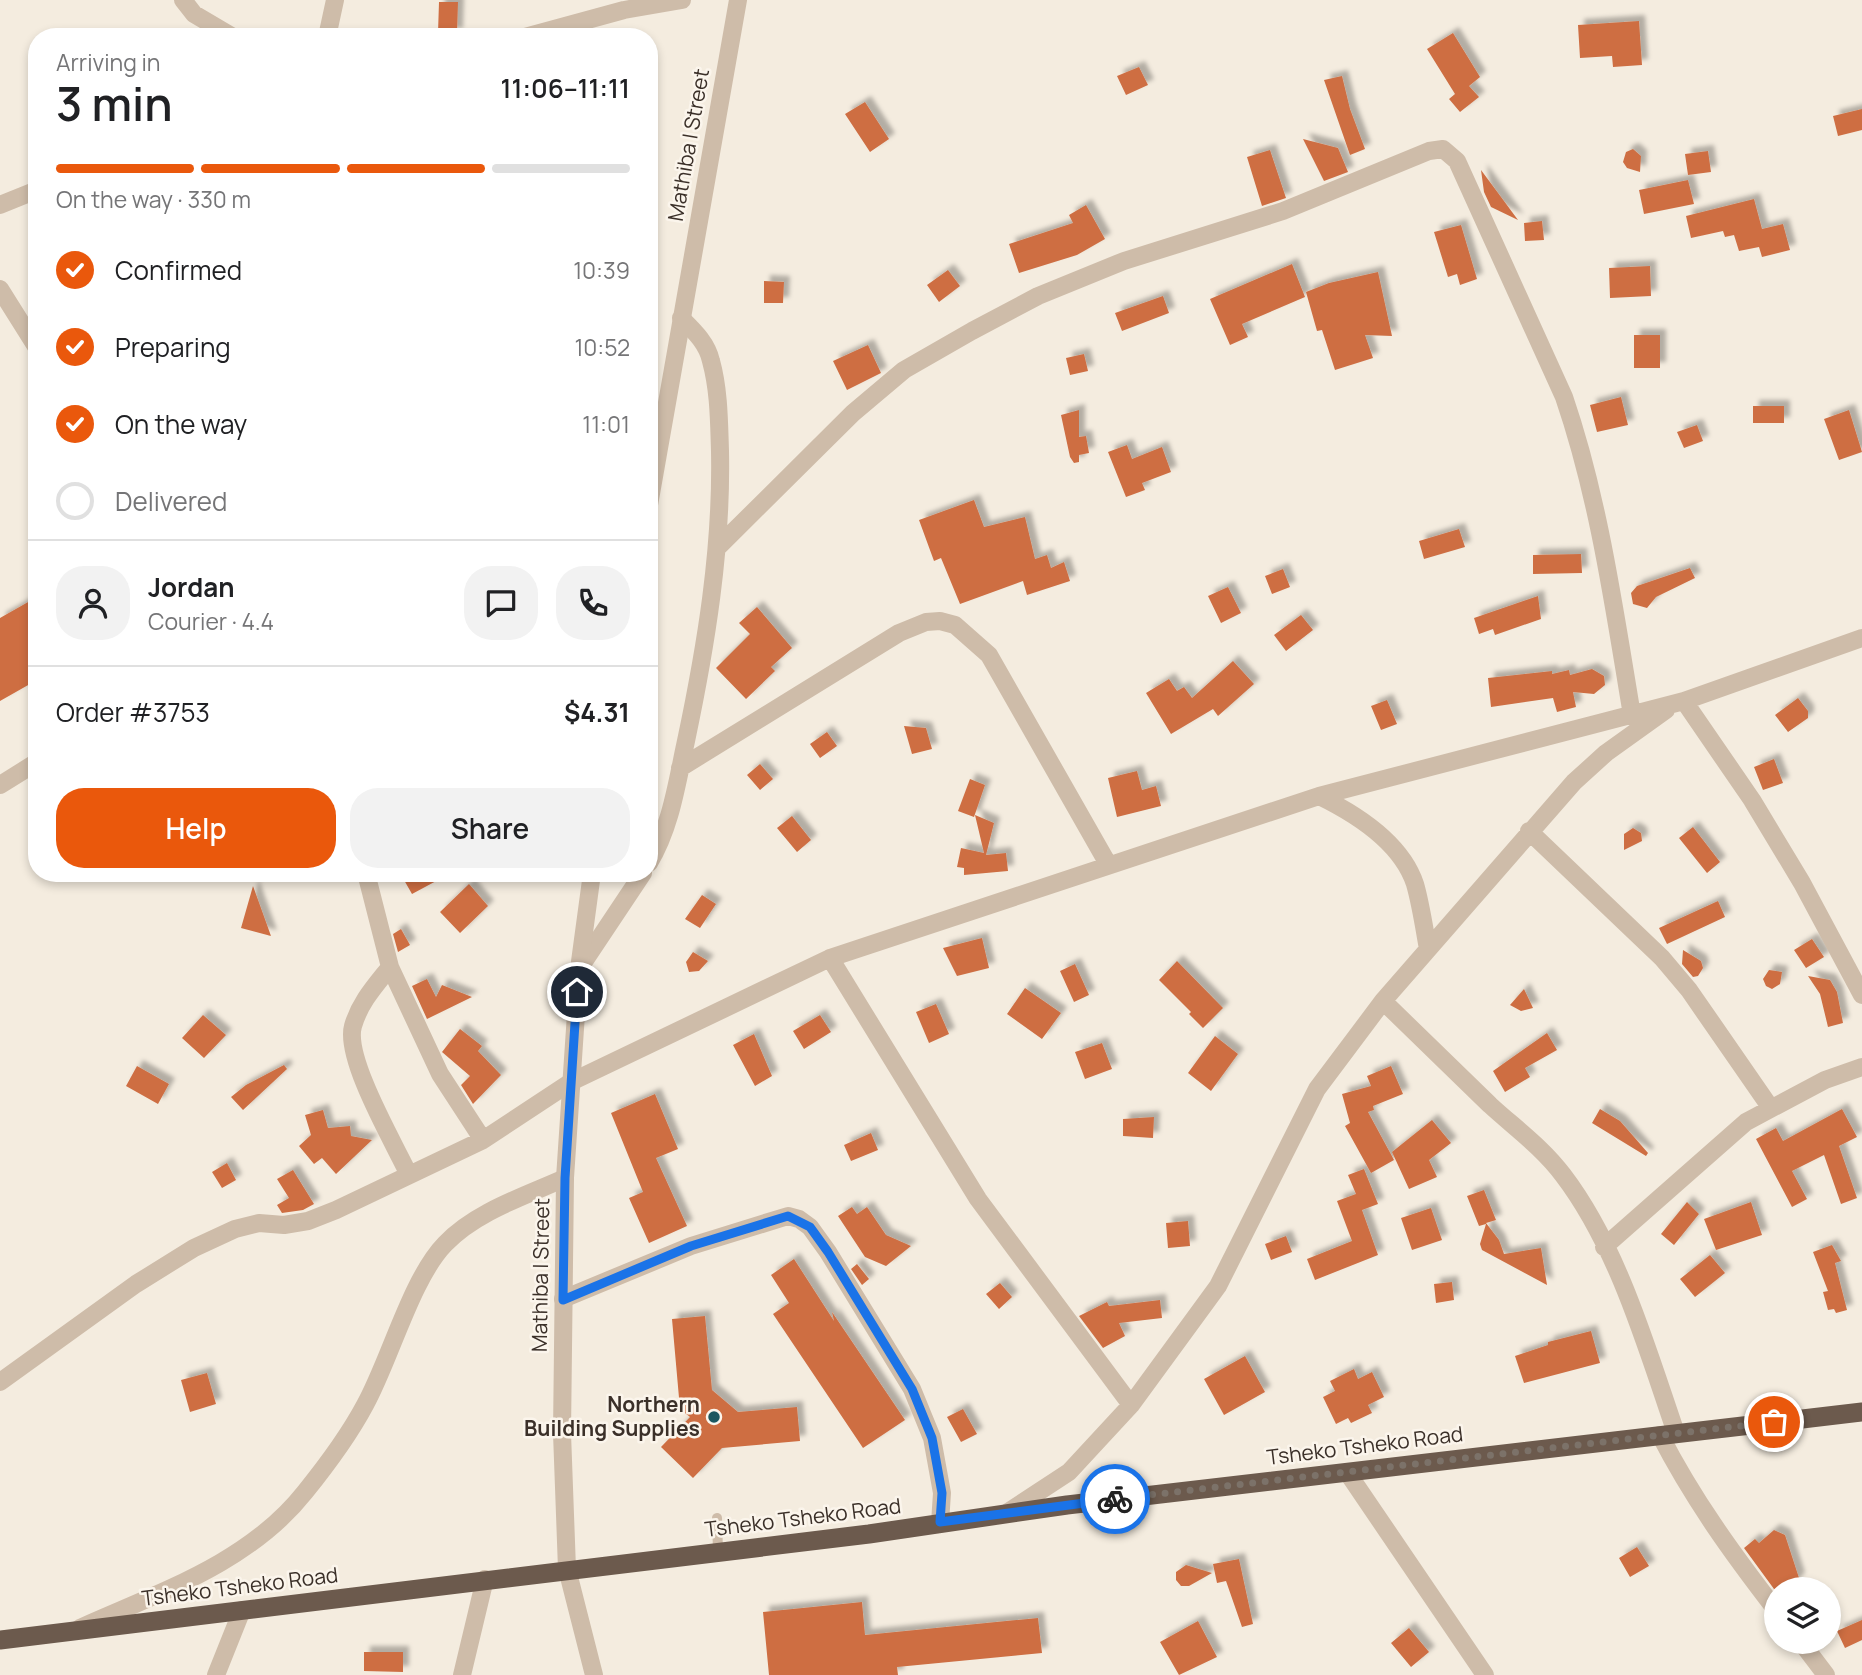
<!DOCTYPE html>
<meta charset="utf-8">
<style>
:root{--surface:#fff;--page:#f2f2f2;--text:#202124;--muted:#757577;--line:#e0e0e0;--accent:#ea580c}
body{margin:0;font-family:Manrope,sans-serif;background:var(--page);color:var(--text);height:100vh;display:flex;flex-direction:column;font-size:26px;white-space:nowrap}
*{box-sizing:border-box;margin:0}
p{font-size:23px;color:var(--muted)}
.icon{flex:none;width:38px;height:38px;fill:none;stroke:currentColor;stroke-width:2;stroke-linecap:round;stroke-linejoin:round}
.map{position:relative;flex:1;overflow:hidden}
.side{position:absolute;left:28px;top:28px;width:630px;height:854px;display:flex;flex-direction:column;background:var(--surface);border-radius:28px;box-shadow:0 4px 10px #0003}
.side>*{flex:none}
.tools{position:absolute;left:1764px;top:1577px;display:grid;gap:14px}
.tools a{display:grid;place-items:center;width:77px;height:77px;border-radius:50%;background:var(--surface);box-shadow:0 4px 10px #0003;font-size:35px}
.pin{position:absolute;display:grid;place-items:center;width:60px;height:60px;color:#fff;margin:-30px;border:4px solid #fff;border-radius:50%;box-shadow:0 2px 7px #0007}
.courier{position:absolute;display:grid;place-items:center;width:70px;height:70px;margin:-35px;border:5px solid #1a73e8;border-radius:50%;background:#fff;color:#222;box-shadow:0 2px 9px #0007}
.summary em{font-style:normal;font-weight:600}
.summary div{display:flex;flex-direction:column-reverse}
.summary{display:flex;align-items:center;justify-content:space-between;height:119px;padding:0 28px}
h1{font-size:46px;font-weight:600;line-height:52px}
.bar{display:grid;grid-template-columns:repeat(4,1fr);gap:10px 7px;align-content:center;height:84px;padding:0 28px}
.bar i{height:9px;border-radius:5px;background:var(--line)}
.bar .active{background:var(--accent)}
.bar p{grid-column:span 4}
.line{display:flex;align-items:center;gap:18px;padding:0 28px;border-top:2px solid var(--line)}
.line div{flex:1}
.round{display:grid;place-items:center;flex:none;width:74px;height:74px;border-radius:28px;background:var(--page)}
ol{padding:0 28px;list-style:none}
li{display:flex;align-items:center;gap:21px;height:77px}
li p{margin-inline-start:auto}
li .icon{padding:7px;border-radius:50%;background:var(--accent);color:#fff;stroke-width:4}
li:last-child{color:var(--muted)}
li i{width:38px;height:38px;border:4px solid var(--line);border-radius:50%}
.cta{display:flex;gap:14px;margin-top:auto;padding:14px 28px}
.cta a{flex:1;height:80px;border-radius:28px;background:var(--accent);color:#fff;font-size:28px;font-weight:600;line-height:80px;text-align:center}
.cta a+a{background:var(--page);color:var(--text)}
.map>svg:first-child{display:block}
.building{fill:#ce6e43;filter:url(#shadow)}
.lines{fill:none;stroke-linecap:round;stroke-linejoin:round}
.service{stroke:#cebca9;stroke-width:10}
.minor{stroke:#cebca9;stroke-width:18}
.tertiary{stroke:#cebca9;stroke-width:18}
.trunk{stroke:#6c5a4d;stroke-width:19}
.done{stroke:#7c7269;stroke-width:7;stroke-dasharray:0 12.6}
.route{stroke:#1a73e8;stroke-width:9}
.poi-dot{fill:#1c5760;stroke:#fbf5ec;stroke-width:2.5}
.labels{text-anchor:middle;stroke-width:5;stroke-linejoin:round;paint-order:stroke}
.street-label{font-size:21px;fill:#3b3029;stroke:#fbf5ec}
.poi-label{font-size:21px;font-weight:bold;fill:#3b3029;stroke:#fbf5ec;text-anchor:end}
</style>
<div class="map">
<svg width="1862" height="1675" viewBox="0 0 1862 1675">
<defs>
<filter id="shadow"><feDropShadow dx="6" dy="-6" stdDeviation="2" flood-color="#0004"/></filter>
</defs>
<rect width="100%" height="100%" fill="#f4ecdf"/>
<!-- building -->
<path class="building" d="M439,2H458L457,34L438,33Z
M1639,21L1642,65L1613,67L1612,56L1580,58L1578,25Z
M1453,33L1480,77L1469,86L1479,97L1460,112L1449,99L1455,94L1427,49Z
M1139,67L1148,85L1126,95L1117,76Z
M1342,76L1350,109L1365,149L1350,155L1324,80Z
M865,102L889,139L870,152L845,114Z
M1862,109V130L1838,136L1833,116Z
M1303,139L1338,148L1348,172L1324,181Z
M1633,149L1641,156L1640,172L1627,168L1623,162L1626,152Z
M1270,150L1286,198L1262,206L1247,157Z
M1708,151L1711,172L1688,175L1685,154Z
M1481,170L1518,220L1491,207L1484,192Z
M1688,180L1694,204L1644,214L1639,190Z
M1754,199L1762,229L1783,224L1790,250L1762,257L1759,247L1739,251L1734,235L1725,237L1723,231L1691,238L1686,216Z
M1086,205L1105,239L1077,255L1019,273L1009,244L1073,223L1069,215Z
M1542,221L1544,240L1525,241L1524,223Z
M1461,225L1477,279L1460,285L1457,274L1448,277L1434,232Z
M1292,264L1305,297L1242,324L1248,337L1230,345L1210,299Z
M1650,266L1651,296L1610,298L1609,268Z
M948,270L960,286L939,302L927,285Z
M1378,272L1392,336L1365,335L1373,358L1335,370L1322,330L1317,331L1306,292L1329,283Z
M764,281L784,282L783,303H764Z
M1163,296L1169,313L1122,331L1115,313Z
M1634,335H1660V368H1634Z
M868,345L881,373L847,390L833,361Z
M1084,354L1088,371L1070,375L1066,358Z
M1621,397L1628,425L1597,432L1590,405Z
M1753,406H1784V423H1753Z
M1079,410V437L1086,436L1089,453L1079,455V462L1074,463L1070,457L1061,415Z
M1849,410L1862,452L1839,460L1824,419Z
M1697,425L1703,441L1684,448L1677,432Z
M1127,445L1132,459L1162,447L1171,472L1142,483L1145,490L1126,497L1108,452Z
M974,500L984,527L1025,517L1035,559L1047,555L1051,568L1064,562L1070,581L1027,595L1023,581L960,604L941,558L934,561L919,520Z
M1459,529L1465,547L1424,559L1419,541Z
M1581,554L1582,573L1533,574V555Z
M1690,568L1695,578L1656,597L1647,608L1633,604L1631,593L1637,586Z
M1283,569L1290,587L1272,594L1265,576Z
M1228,587L1241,613L1221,623L1208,596Z
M1538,596L1541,619L1495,635L1493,629L1479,634L1474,618Z
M37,597V680L0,701V618Z
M757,607L792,648L771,667L775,671L746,699L716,668L750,634L739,623Z
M1301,615L1313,630L1286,651L1274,635Z
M1233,661L1254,684L1218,716L1213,709L1171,734L1146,693L1169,679L1177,691L1184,687L1192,698Z
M1592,669L1604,676L1605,685L1594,694L1573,692L1576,707L1557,712L1553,698L1491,707L1488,678L1552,671V674L1569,670L1570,675Z
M1798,698L1808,711V718L1788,732L1775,715Z
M1387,700L1397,724L1381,730L1371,706Z
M904,726L926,728L932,749L912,754Z
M827,732L837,746L820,758L810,744Z
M1774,759L1783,783L1763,790L1754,767Z
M760,764L773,779L760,790L747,775Z
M1137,771L1142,790L1156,786L1161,806L1117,817L1108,778Z
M970,779L985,785L974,817L958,811Z
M975,815L994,823L986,855L1006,853L1008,871L964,875V868L957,867L961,848L984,853Z
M792,816L811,840L797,852L777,828Z
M1693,827L1720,862L1707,873L1679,838Z
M1633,828L1641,833L1642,841L1624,850V834Z
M416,873H451L412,894L404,880Z
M469,884L488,906L460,933L440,912Z
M253,886L271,936L241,928Z
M702,895L716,904L700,928L685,919Z
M1718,901L1725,917L1667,944L1659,928Z
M401,929L410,945L398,952L393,934Z
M982,938L989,968L957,976L943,948Z
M1812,939L1824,957L1806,968L1794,950Z
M1683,950L1701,961L1703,968L1698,976L1693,977L1682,964Z
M693,952L708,961L699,971L689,972L686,962Z
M1177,961L1223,1008L1203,1028L1189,1014L1191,1012L1159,980Z
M1075,964L1089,995L1074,1002L1060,971Z
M1769,970L1782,972L1780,984L1772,989L1766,986L1763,979Z
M1808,976L1830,980L1837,992L1843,1023L1828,1027L1820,994Z
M427,979L436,997L442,985L472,997L427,1019L412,986Z
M1025,988L1061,1013L1042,1039L1007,1014Z
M1524,989L1533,1008L1521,1011L1510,1005Z
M936,1004L949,1034L929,1043L916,1012Z
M203,1015L226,1035L204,1058L182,1038Z
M820,1015L831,1032L804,1049L793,1031Z
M460,1029L482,1046L478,1051L501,1075L473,1104L461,1085L470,1076L442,1052Z
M1547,1033L1557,1050L1525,1068L1530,1077L1505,1092L1493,1071Z
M754,1034L772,1076L755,1086L733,1045Z
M1215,1036L1238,1054L1211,1091L1188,1073Z
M1102,1043L1112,1069L1085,1079L1075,1052Z
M284,1065L287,1069L243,1110L231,1097L246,1085Z
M137,1066L169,1084L158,1104L126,1086Z
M1391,1066L1403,1094L1373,1106L1374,1110L1368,1112L1394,1160L1371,1173L1345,1126L1350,1123L1342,1094L1371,1086L1367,1076Z
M655,1094L678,1149L656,1158L687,1226L649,1243L629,1198L643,1192L611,1113Z
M1600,1109L1620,1121L1648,1153L1646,1156L1592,1123Z
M1842,1109L1857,1137L1839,1146L1857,1198L1841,1204L1824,1155L1792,1171L1807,1199L1792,1207L1756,1139L1776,1128L1783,1141Z
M323,1110L328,1128L350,1126L351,1136L372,1140L336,1174L322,1158L314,1164L299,1146L311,1135L305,1115Z
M1154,1117L1153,1138L1123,1136V1119Z
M1432,1120L1451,1143L1429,1160L1437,1177L1409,1189L1392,1152Z
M871,1133L878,1150L851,1161L844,1145Z
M227,1163L236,1180L222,1188L212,1172Z
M1364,1169L1378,1204L1362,1210L1378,1255L1315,1280L1307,1259L1352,1241L1337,1201L1356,1194L1348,1175Z
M293,1170L314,1204L303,1210L282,1213L277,1205L289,1198L277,1179Z
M1484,1190L1496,1220L1486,1223L1499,1240L1504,1254L1541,1248L1547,1285L1482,1250L1480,1244L1486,1224L1479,1226L1467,1196Z
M1687,1202L1699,1214L1674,1245L1661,1234Z
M1751,1202L1762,1235L1716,1250L1704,1219Z
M852,1207L857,1214L867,1207L886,1235L911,1246L886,1266L865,1257L838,1216Z
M1431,1208L1442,1240L1412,1250L1401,1218Z
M1188,1221L1190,1246L1168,1248L1166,1223Z
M1286,1236L1292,1252L1271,1260L1265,1244Z
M1832,1245L1841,1261L1835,1263L1847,1310L1836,1313L1834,1309L1828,1310L1823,1292L1828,1291L1813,1252Z
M1710,1255L1725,1273L1695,1297L1680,1279Z
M794,1259L834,1321L832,1312L905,1420L863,1448L773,1314L789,1303L771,1275Z
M857,1264L869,1279L862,1285L851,1269Z
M1452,1282L1454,1300L1436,1303L1434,1284Z
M1000,1283L1012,1297L999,1309L986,1294Z
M1160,1300L1162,1318L1119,1323L1125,1336L1103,1348L1079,1316L1107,1302L1109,1306Z
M705,1316L712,1390L738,1412L797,1407L800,1441L722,1448L693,1478L661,1447L690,1417L680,1409L672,1319Z
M1591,1331L1600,1363L1524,1383L1515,1356L1548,1345V1342Z
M1245,1356L1265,1392L1224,1415L1204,1379Z
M1354,1369L1358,1379L1372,1372L1384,1397L1368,1405L1372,1413L1351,1423L1348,1418L1336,1424L1323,1397L1335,1391L1330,1381Z
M207,1373L216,1404L190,1412L181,1380Z
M963,1409L977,1434L961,1442L947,1417Z
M1774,1530L1785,1535L1799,1578L1789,1589H1774L1744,1548L1755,1539L1759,1543Z
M1637,1547L1649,1566L1630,1577L1619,1558Z
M1239,1559L1253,1624L1242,1627L1226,1581L1217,1583L1213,1564Z
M1186,1565L1212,1573L1189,1586H1181L1176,1580V1572Z
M862,1602L865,1635L1038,1618L1042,1653L897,1667L898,1675H769L763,1612Z
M1862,1620V1640L1845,1648L1837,1631Z
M1198,1621L1217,1657L1179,1675L1160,1642Z
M1409,1628L1429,1652L1411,1667L1391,1643Z
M364,1652H403V1672L364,1671Z"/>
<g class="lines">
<!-- service -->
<path class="service" d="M717,1518L718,1552"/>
<!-- minor -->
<path class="minor" d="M183,0L194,14L233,37
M327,37L335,0
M525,37L624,10L682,0
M0,205L37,190
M0,289L37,348
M717,548L853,413L904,370L972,331L1038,296L1124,261L1283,211L1429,151L1443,149L1457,161L1564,397C1599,499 1614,608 1632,715
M1684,701L1752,800L1802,883L1862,995
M680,768L899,633L926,622L940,621L955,625L989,655L1108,864
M0,785L37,762
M1319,796C1356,814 1401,842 1415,884C1421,905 1424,927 1428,949
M1529,831L1662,958L1689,990L1770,1107
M649,863C671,827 677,782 686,741C706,646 722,549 720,451C719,421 719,390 711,361C707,343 694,331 681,318
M366,873L390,967L440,1074L483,1140
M830,958L978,1199L1131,1405
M390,967C375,986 360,1002 353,1026C344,1058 394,1143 409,1175
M579,969L643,873
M1383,1001C1418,1035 1454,1070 1490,1105C1515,1128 1542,1147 1563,1175C1618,1247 1647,1349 1676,1433
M1604,1247L1746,1122L1825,1080L1862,1067
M563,1299L691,1246L788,1216L799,1219L810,1227L828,1252L912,1389L932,1438L942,1493L940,1523
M0,1382L136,1284L194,1248L235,1229L259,1223L284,1225L308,1221L336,1210L483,1140L571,1082L830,958L1319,796L1684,701L1862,638
M1660,1435C1693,1499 1732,1553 1776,1610
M1347,1472L1485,1675
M1005,1514L1069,1472L1131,1405L1218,1286L1317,1089L1383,1001L1574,782L1606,753L1666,710
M80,1628C160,1592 249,1563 305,1492C326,1466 349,1435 365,1405C390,1360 411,1279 445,1244C475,1212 525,1196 565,1178
M1801,1642L1826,1675
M216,1675L242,1610
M462,1675L485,1579"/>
<!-- tertiary -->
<path class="tertiary" d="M649,505L738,0
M592,873L579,969L565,1178L562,1433L567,1569L594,1675"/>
<!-- trunk -->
<path class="trunk" d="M0,1640L869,1534L1067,1505L1862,1412"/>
</g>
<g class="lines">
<!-- done -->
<path class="done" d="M1115,1499L1774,1422"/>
<!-- route -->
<path class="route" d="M577,992L565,1178L563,1300L691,1246L788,1216L810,1227L828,1252L912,1389L932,1438L942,1493L940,1522L1115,1499"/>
</g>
<!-- markers -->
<circle class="poi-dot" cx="714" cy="1417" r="7"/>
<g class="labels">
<!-- street labels -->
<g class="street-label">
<text transform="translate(689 145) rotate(-80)" y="7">Mathiba I Street</text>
<text transform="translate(541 1275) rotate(-89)" y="7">Mathiba I Street</text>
<text transform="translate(1365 1446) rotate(-7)" y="7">Tsheko Tsheko Road</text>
<text transform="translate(803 1518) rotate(-7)" y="7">Tsheko Tsheko Road</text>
<text transform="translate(240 1587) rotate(-7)" y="7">Tsheko Tsheko Road</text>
</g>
<!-- poi labels -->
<g class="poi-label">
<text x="700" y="1412">Northern<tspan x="700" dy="24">Building Supplies</tspan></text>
</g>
</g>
</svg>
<div class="tools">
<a><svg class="icon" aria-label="layers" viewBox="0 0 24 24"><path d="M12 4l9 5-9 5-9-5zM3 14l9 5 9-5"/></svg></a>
</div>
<div class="pin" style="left:1774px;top:1422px;background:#ea580c"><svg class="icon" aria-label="bag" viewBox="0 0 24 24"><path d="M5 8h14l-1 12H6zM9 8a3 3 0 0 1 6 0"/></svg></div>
<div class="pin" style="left:577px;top:992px;background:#1f2937"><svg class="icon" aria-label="home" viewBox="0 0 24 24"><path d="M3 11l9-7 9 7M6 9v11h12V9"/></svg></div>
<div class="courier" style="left:1115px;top:1499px"><svg class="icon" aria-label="bike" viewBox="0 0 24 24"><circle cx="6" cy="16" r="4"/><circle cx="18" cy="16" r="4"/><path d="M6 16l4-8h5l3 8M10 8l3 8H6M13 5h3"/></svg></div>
<section class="side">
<div class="summary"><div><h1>3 min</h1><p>Arriving in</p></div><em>11:06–11:11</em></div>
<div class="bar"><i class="active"></i><i class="active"></i><i class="active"></i><i></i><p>On the way · 330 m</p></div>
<ol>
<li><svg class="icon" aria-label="check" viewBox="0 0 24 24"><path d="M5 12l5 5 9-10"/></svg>Confirmed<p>10:39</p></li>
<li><svg class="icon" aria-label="check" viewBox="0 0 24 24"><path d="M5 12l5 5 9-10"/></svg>Preparing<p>10:52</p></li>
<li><svg class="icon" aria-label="check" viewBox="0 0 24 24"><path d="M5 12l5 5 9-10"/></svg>On the way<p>11:01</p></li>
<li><i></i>Delivered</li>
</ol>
<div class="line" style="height:126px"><a class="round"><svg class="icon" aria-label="person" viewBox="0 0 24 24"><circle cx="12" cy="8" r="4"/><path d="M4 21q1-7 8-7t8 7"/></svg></a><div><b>Jordan</b><p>Courier · 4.4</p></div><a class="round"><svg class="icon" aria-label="chat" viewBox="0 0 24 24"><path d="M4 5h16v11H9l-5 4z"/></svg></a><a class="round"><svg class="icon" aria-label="phone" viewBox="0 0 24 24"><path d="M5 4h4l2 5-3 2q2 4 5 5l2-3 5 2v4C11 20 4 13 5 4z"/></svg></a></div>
<div class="line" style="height:91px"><div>Order #3753</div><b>$4.31</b></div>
<div class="cta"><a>Help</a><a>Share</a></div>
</section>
</div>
